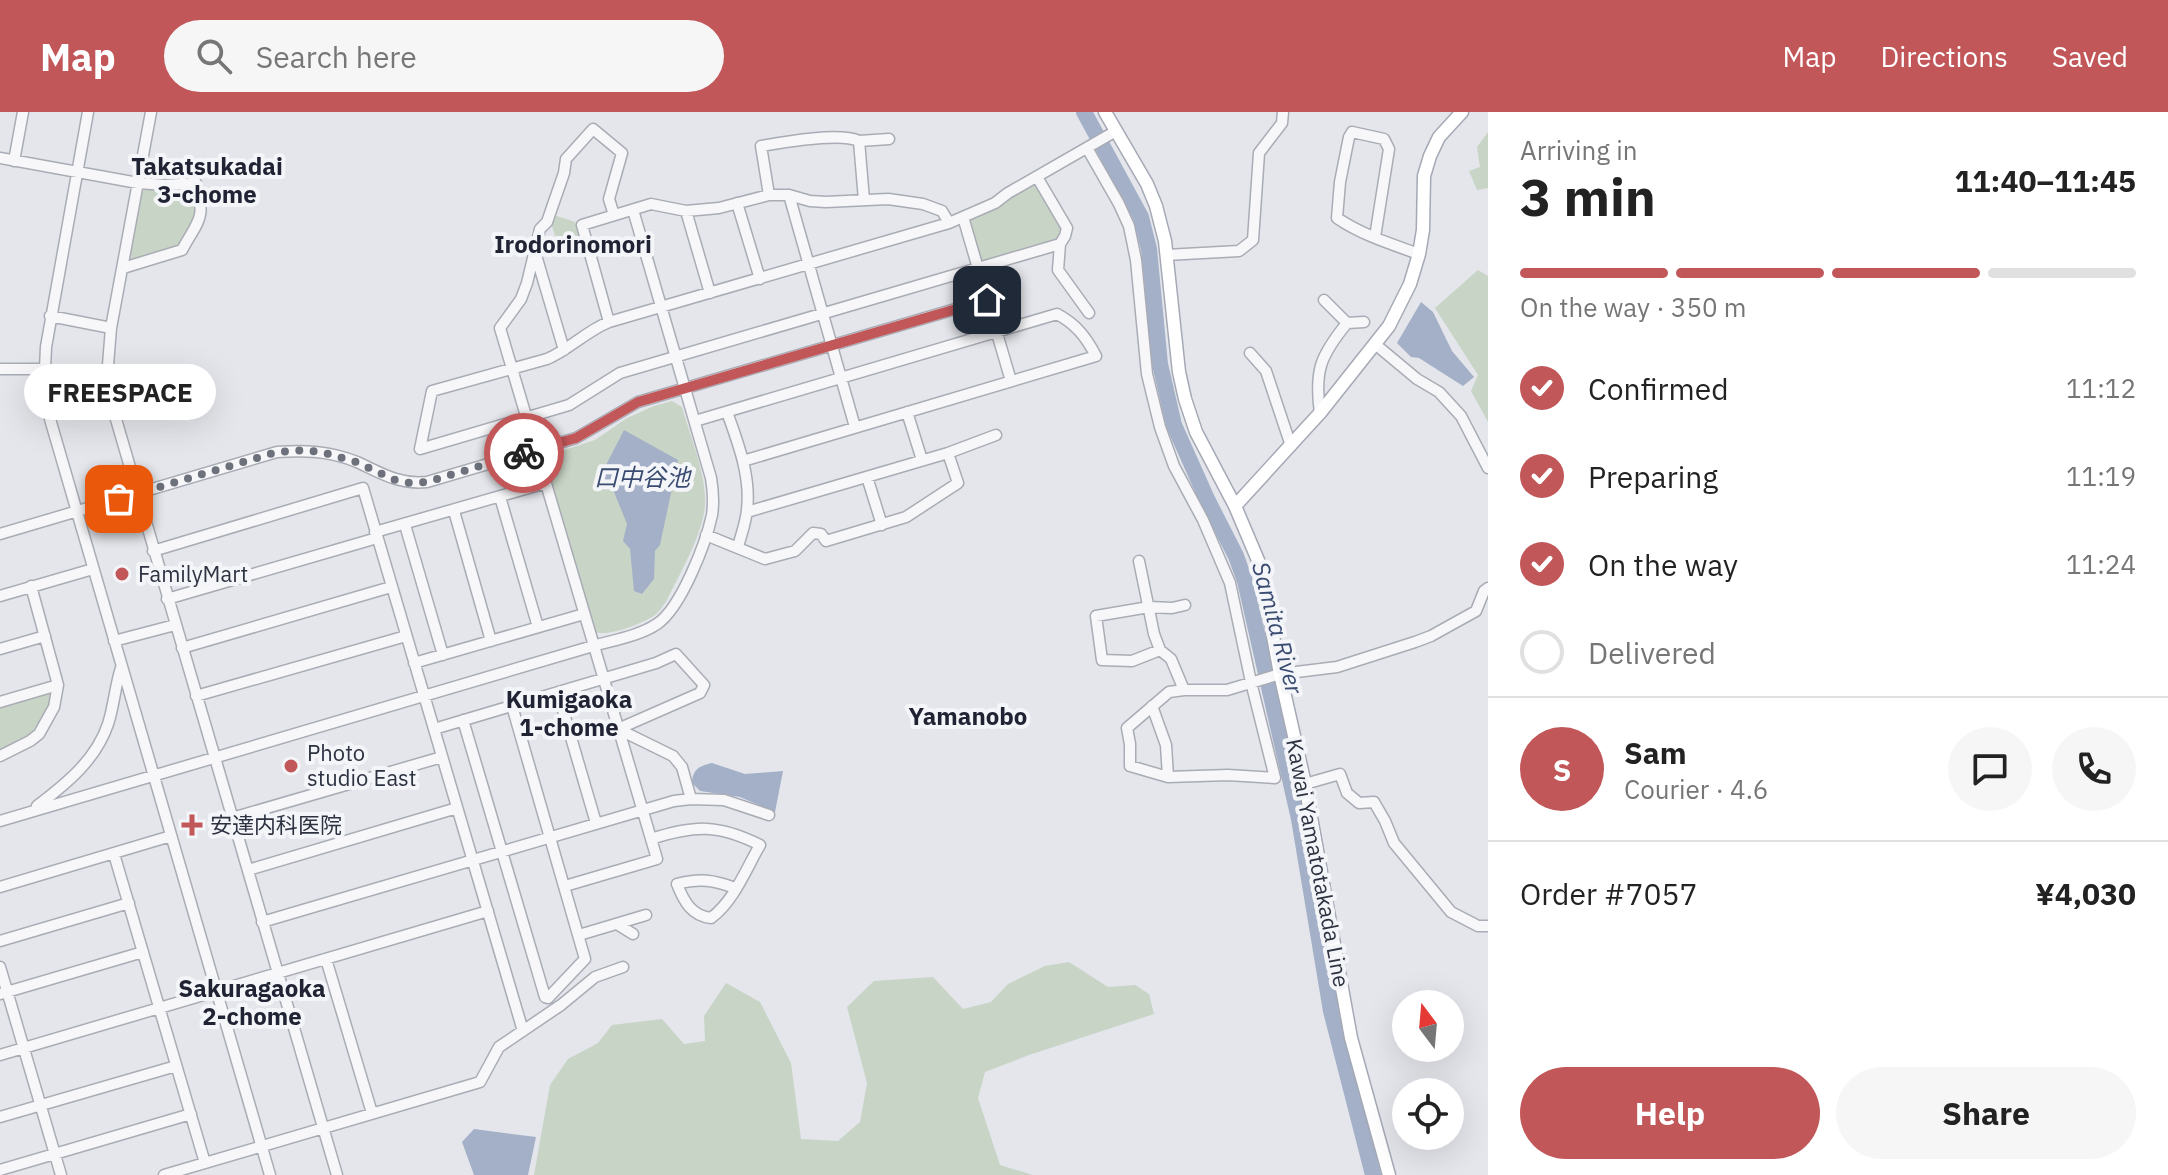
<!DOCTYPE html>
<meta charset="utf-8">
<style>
:root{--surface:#fff;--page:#f6f6f6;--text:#222;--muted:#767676;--line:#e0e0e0;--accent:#c25759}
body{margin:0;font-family:"IBM Plex Sans","Noto Sans JP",sans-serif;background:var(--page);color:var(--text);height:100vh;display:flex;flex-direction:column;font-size:30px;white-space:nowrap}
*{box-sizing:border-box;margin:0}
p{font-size:26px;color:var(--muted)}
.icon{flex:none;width:44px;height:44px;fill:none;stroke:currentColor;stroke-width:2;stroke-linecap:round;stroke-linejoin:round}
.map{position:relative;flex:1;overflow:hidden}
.panel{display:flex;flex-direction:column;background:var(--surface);width:680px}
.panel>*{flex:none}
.needle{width:52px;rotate:344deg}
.controls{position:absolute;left:1392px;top:878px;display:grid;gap:16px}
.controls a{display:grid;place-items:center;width:72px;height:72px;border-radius:50%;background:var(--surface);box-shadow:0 8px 32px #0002;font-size:40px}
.pin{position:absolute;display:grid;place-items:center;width:68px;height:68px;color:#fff;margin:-34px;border-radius:16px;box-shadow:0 4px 12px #0006}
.courier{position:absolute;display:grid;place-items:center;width:80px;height:80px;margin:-40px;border:6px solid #c25759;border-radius:50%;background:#fff;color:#222;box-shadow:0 2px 10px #0007}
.bubble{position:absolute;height:56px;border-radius:28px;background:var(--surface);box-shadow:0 8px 32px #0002;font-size:26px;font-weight:800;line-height:56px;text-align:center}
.headline em{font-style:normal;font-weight:800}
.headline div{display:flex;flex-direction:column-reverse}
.headline{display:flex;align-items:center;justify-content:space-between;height:136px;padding:0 32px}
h1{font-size:52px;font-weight:800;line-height:60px}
.bar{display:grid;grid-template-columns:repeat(4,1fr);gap:12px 8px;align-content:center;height:96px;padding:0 32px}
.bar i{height:10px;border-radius:6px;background:var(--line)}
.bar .selected{background:var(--accent)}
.bar p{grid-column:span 4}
.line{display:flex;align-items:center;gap:20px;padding:0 32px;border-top:2px solid var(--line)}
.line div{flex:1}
.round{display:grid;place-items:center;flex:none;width:84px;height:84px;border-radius:42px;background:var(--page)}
ol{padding:0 32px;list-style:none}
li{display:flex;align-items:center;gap:24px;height:88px}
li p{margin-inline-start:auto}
li .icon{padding:8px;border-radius:50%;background:var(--accent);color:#fff;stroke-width:4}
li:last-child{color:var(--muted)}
li i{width:44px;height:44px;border:4px solid var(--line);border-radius:50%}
.action{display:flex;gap:16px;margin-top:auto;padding:16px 32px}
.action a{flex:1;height:92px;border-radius:48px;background:var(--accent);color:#fff;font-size:32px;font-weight:800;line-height:92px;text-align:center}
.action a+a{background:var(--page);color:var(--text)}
header{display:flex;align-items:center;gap:48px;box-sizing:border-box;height:112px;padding:0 40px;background:var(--accent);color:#fff}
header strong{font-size:38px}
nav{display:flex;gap:44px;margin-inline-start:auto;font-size:28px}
.search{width:560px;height:72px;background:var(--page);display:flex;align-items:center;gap:20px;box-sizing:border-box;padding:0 28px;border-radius:44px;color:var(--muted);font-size:30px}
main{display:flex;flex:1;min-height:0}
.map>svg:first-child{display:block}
.green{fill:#c8d4c6}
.water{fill:#a3b0c7}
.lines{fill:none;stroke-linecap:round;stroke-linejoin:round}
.river{stroke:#a3b0c7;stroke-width:16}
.minor-casing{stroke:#a9acb5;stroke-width:13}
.major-casing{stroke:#a5a9b5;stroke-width:15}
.minor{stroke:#f7f7f9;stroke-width:10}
.major{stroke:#fff;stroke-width:12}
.done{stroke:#6d717c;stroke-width:8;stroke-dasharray:0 14.4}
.route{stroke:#c25759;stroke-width:10}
.poi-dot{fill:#c25759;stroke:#f4f5f8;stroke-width:3}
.labels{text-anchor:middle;stroke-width:8;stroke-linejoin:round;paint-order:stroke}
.poi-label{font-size:22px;fill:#2d3241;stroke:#f4f5f8;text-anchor:start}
.street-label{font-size:22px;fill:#2d3241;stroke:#f4f5f8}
.neighbourhood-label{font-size:24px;font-weight:bold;fill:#1f2333;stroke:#f4f5f8}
.water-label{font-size:24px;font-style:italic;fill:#3b4c72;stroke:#f4f5f8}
</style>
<header>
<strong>Map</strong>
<div class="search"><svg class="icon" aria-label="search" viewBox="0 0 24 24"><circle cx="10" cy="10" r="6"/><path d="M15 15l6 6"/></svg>Search here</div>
<nav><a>Map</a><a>Directions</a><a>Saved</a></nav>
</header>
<main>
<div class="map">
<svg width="1488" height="1063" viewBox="0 0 1488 1063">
<rect width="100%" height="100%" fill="#e4e6eb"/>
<!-- green -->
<path class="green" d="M1488,20V76L1477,78L1469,59L1480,55L1477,35Z
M1031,73L1037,75L1062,114L1063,120L1056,128L985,149L980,146L969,109L973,103Z
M188,76L194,78L197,103L181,132L177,136L133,148L129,144L141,80L146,77Z
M554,103L575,110L583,136L561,143L551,111Z
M1478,158L1488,164V310L1471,279L1478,263L1435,196Z
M672,289L682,295C690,324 707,364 705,394C702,424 680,461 667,488C663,494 660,499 655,503C642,512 608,525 594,520L544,349L549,343L595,328L627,306L654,294Z
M47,580L52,584C40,617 31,624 0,639V594Z
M1069,850L1108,875L1135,873L1149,882L1154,902L1029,943L985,960L978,986L1000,1053L1033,1063H534L550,973L568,947L598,931L612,913L662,907L684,932L705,929L704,904L726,871L760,890L791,951L801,1027L838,1029L860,1010L867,971L847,895L874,869L933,865L963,897L991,890L1008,872L1045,854Z"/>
<!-- water -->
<path class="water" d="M1421,190L1433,200L1452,239L1474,265L1463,274L1419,246L1411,245L1397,231Z
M624,318L678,348L660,433L655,439L654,467L642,482L634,479L630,437L623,429L627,412L612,375L605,374L604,357Z
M712,651L745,662L783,659L775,700L740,685L700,679L692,671C693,657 699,654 712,651Z
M474,1017L536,1025L528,1063H474L462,1030Z"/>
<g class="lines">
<!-- river -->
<path class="river" d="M1084,0L1141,105L1149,137L1160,252L1174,313L1207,387L1236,444L1245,469L1299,707L1331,899L1373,1063"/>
<defs>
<path id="minor" d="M88,0L46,235L45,257L50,307L270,1063
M151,0L111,216L108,253L113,297L337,1063
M859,29L889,27
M1087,36L1119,92L1129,114L1136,148L1147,262L1160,315L1174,354L1203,408L1230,471L1251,570L1275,666L1228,663L1168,665L1130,654V632L1127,616L1169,580L1184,578
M0,46L138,71L165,73L196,71C206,107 199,107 182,138L123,156
M14,49L23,0
M1037,65L1067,116L1065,124L1060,132L620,261L569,293L420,337L432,279L547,247C569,238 586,219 609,210L949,111L995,91L1008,81L1116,19
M769,83L761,34C784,30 839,20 859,29L864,88
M789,83L855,315
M737,91L760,167
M686,99L710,181
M963,105L1011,269
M1375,125L1389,37L1384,27L1352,20L1349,25L1340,70L1337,106C1362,123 1391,132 1419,142
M1060,132L1058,158L1089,201
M535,140L564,238
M1166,143L1239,139L1253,128L1259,41L1282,11L1283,0
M50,204L111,216
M609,210L582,113L651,92L686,99L719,96L769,83H789L810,89L826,90L888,87L923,92L942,99L949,111
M1347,211L1364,210
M1375,232L1417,267L1439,280L1461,304L1488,356
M1250,241L1266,259L1291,334
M0,257H45
M727,300C738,331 751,364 747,398C746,410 741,423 738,435
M907,300L922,348
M1320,301C1314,258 1321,243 1347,211L1324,188
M695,309L1057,202C1076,212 1086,225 1096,244L743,349
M948,341L996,323
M867,365L882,413
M500,385L538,515
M454,399L491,529
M405,413L443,543
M375,420L546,371
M0,422L277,340C305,338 330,339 357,350C381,361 399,373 427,370L576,326L638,290L1010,181
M706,423L765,447L795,439L813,421L821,422L826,429L906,405L958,371L948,341L747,400
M153,439L363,376L523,919
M1139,449L1154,522L1160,538L1171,547L1184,578H1227L1280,562L1337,555L1415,530L1431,524L1476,499L1484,479L1488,476
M0,484L93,457
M167,487L377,426
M114,529L175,513
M182,536L391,475
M0,537L45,524
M1160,538L1132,549L1102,548L1096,504L1149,495L1172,496L1185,493
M414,551L584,502
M558,581L596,711
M196,584L406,524
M0,590L58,573
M1152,594L1166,633L1168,665
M463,608L545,885L548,886L585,847L512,594
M434,617L656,551L676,542L704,573L700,581L618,617
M618,617L673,644L682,655L691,687
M0,644L30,629L39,622L54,595L58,573L31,474
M1305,672L1340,662L1347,681L1359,691L1374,690L1385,709L1394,731L1451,800L1478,814H1488
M37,694C66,672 96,648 108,612C114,594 115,574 121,556
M232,706L442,645
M0,709L593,534C614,528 639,524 657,512C681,496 706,431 712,403C714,390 713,378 711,366L633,98
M651,727C695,713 718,712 760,733C746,757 734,789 711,806C692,804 684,790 677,772C700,766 714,768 735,776
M114,742L205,1051
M248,758L457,696
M565,774L657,747L500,216L521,187L527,171L540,117L547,110L564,61L566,47L593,17L622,41L609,87L614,103
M0,775L171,724
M262,810L674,689L691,687L724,688L769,703
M617,812L633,822
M579,823L646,803
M0,829L129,791
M326,847L372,1001
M0,855L61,1063
M0,882L143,840
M0,943L488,799
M0,1005L176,954
M0,1058L191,1002
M164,1063L480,970L499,935L561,893L595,865L623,855"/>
<path id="major" d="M1105,0L1147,72L1156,94L1165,129L1179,260L1185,287L1196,320L1235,394L1260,453L1280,562L1305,672L1351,926L1389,1063
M1235,394L1320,301L1389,214L1410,172L1419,142L1423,118L1424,64L1430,44L1439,25L1462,0"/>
</defs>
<!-- minor casing -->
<use href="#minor" class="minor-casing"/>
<!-- major casing -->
<use href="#major" class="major-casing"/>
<!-- minor -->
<use href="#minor" class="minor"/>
<!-- major -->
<use href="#major" class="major"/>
</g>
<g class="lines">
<!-- done -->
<path class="done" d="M119,387L277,340L306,338L325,341L356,350L395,368L410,371L427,370L524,341"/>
<!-- route -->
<path class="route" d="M524,341L576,326L638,290L987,188"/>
</g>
<!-- markers -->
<g class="poi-dot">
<circle cx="122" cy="462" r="8"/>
<circle cx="291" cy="654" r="8"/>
<path d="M188 701h8v8h8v8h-8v8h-8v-8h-8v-8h8z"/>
</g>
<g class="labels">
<!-- poi labels -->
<g class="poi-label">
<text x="138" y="470">FamilyMart</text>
<text x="307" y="649">Photo<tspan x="307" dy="25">studio East</tspan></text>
<text x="210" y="721">安達内科医院</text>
</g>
<!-- street labels -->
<g class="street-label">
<text transform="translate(1318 751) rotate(79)" y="8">Kawai Yamatotakada Line</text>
</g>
<!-- neighbourhood labels -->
<g class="neighbourhood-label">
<text x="207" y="63">Takatsukadai<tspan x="207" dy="28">3-chome</tspan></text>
<text x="573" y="141">Irodorinomori</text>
<text x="569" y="596">Kumigaoka<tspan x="569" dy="28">1-chome</tspan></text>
<text x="968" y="613">Yamanobo</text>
<text x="252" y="885">Sakuragaoka<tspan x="252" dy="28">2-chome</tspan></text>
</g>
<!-- water labels -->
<g class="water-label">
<text x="642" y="374">口中谷池</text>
<text transform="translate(1277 516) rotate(75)" y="8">Samita River</text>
</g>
</g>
</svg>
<div class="controls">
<a><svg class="needle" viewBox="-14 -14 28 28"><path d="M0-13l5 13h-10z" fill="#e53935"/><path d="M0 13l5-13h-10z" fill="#767676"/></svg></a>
<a><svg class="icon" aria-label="locate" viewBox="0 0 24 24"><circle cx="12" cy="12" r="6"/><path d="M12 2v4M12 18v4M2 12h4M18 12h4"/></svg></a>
</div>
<div class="pin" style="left:119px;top:387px;background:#ea580c"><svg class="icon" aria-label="bag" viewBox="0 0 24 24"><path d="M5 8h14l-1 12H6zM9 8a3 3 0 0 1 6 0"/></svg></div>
<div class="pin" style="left:987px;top:188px;background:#1f2937"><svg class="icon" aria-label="home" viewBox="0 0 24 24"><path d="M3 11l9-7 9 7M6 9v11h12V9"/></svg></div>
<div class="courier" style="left:524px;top:341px"><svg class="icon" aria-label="bike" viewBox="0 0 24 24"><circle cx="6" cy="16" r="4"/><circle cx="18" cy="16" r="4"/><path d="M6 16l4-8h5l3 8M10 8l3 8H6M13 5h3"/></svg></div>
<div class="bubble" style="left:24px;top:252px;width:192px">FREESPACE</div>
</div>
<section class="panel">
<div class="headline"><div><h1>3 min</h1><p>Arriving in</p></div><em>11:40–11:45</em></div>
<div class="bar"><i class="selected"></i><i class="selected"></i><i class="selected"></i><i></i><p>On the way · 350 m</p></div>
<ol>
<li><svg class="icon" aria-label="check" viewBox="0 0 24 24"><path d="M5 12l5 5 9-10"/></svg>Confirmed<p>11:12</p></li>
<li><svg class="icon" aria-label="check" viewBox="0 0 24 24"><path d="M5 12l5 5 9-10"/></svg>Preparing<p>11:19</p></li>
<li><svg class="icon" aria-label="check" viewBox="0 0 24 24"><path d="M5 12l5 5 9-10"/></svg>On the way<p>11:24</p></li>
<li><i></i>Delivered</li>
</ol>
<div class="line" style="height:144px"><b class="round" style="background:var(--accent);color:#fff">S</b><div><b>Sam</b><p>Courier · 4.6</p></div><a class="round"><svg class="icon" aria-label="chat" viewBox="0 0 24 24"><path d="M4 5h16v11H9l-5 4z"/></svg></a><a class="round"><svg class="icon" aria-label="phone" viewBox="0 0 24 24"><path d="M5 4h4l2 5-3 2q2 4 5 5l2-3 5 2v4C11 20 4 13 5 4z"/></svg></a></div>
<div class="line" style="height:104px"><div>Order #7057</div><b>¥4,030</b></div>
<div class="action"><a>Help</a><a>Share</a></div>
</section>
</main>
